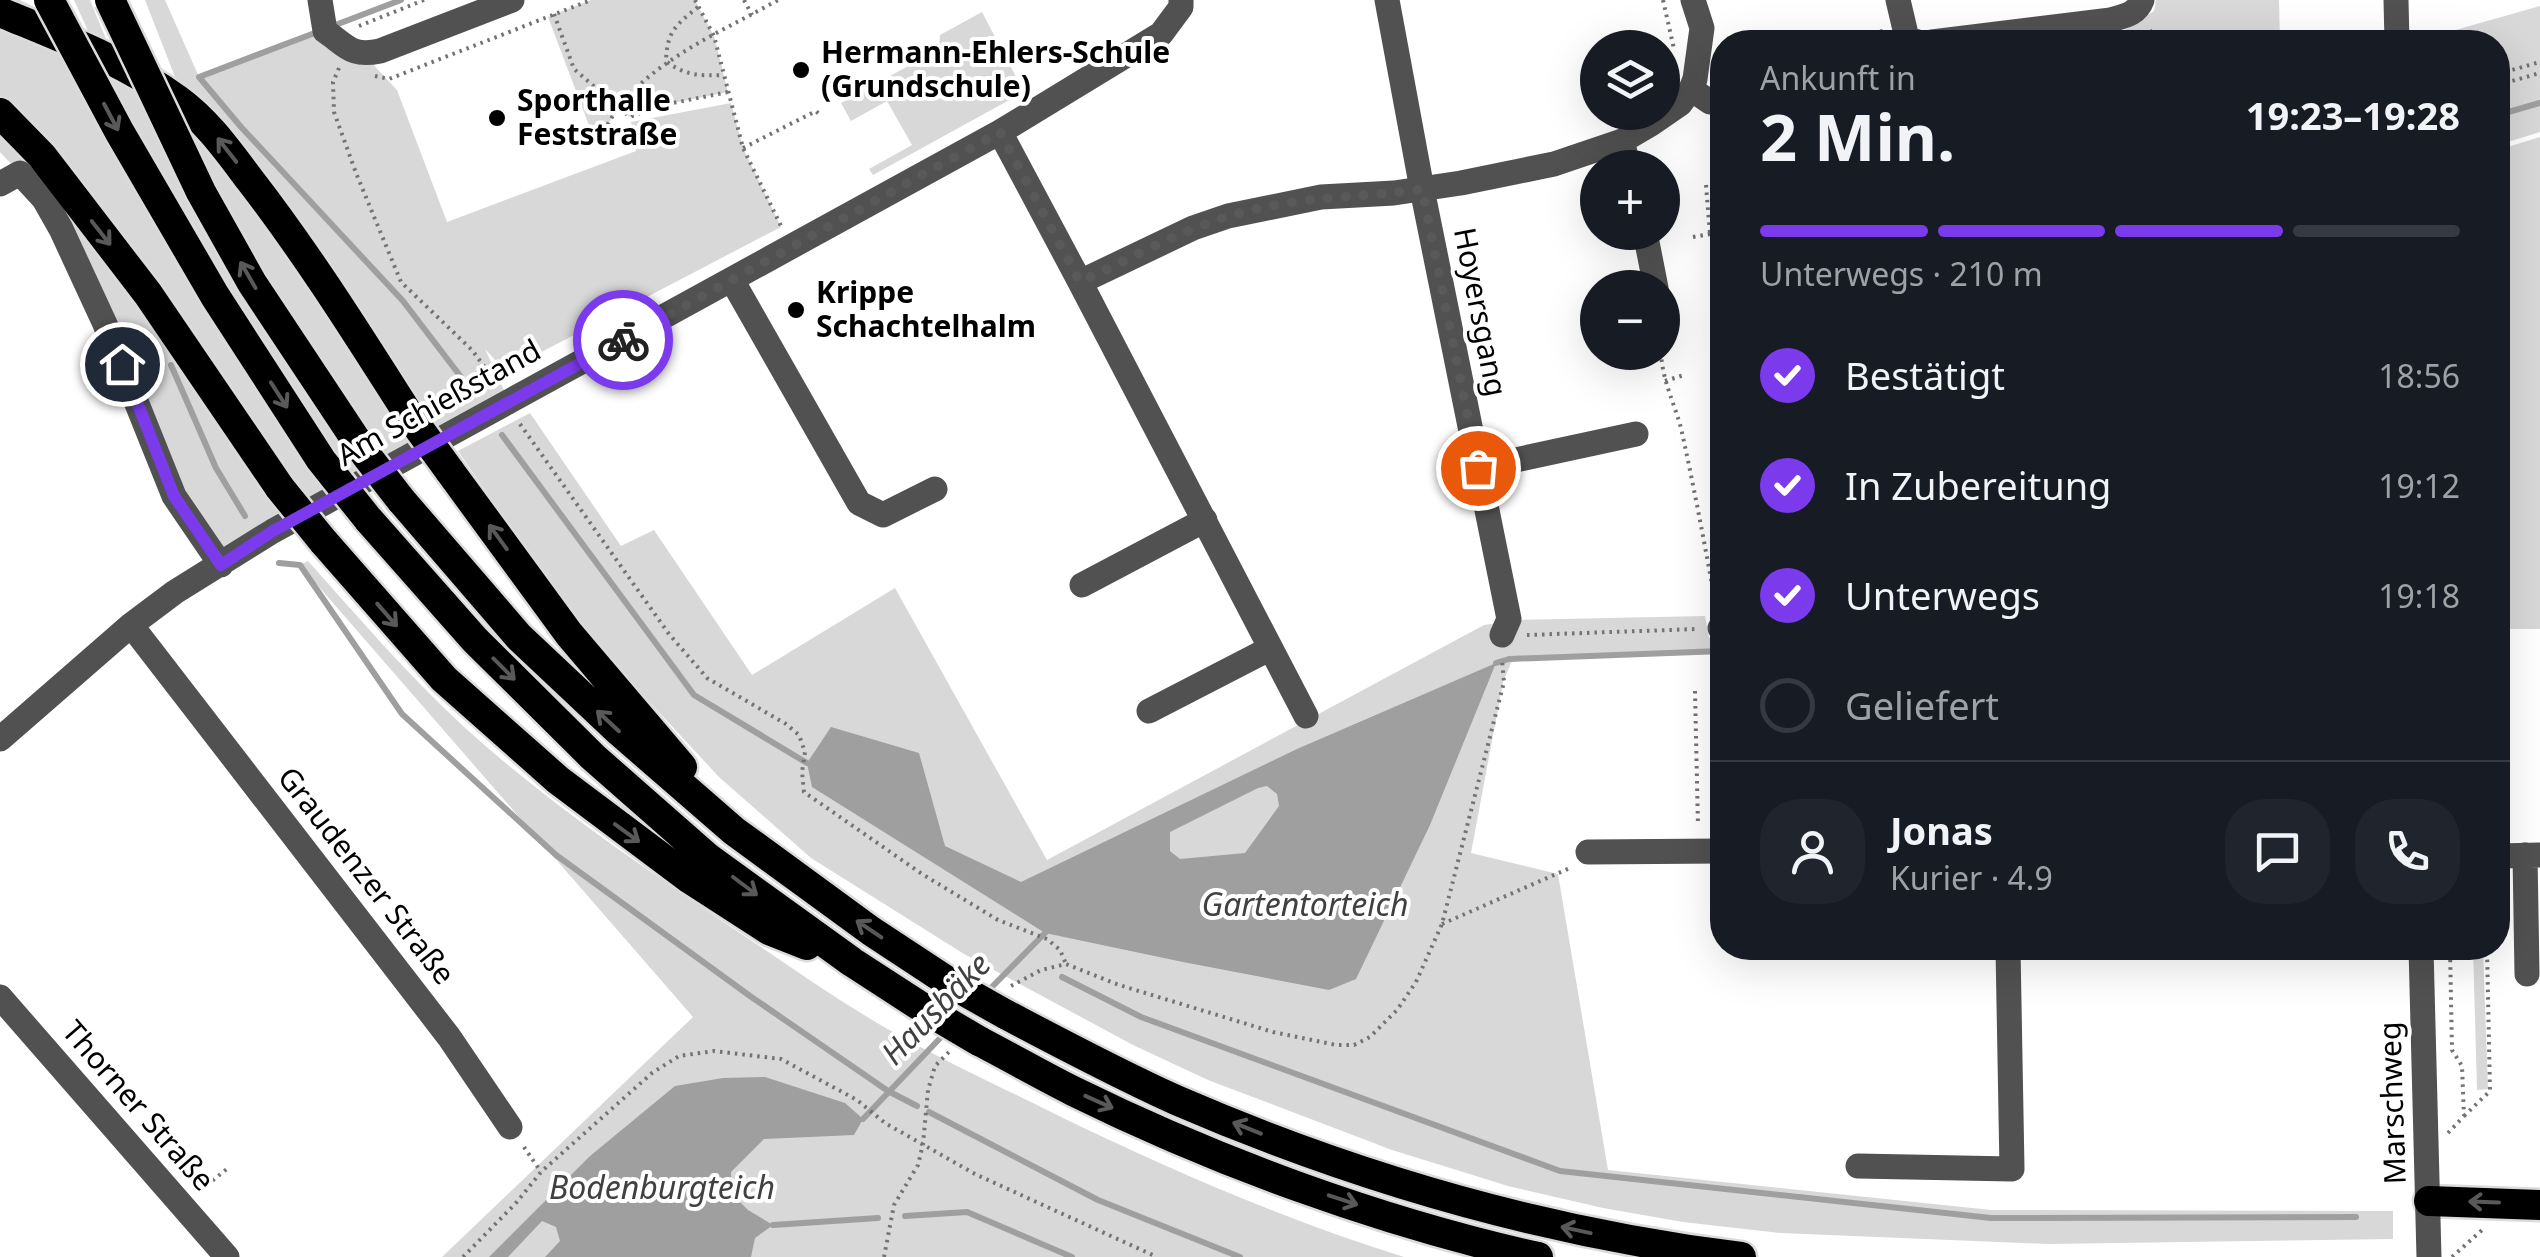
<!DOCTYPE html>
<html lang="de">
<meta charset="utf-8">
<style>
:root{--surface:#171b24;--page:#20242c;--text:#f1f3f6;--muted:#9ea1a6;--line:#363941;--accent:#7c3aed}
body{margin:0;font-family:"Noto Sans",sans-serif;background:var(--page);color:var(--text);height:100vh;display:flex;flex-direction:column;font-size:38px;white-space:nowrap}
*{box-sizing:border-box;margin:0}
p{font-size:32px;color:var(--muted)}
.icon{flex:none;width:55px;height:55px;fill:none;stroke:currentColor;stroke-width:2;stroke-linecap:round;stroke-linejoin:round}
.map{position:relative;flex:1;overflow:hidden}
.side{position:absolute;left:1710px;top:30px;width:800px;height:930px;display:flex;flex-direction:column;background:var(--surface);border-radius:40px;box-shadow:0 10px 40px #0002}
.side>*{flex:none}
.tools{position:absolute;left:1580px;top:30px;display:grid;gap:20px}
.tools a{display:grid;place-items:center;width:100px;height:100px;border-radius:50%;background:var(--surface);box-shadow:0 10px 40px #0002;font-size:50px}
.pin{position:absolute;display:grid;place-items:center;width:85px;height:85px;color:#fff;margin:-42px;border:5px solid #fff;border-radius:50%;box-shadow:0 2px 10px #0007}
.courier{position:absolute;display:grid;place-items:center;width:100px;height:100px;margin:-50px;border:8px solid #7c3aed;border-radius:50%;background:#fff;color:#222;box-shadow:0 2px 12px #0007}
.overview em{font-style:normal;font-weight:700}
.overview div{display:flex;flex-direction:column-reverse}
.overview{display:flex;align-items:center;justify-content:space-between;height:170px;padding:0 50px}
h1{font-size:65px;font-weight:700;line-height:75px}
.bar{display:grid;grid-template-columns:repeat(4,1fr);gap:15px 10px;align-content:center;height:120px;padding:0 50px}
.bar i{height:12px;border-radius:8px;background:var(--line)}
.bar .active{background:var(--accent)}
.bar p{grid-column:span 4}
.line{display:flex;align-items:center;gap:25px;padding:0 50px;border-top:2px solid var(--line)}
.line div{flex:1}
.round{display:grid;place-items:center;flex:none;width:105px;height:105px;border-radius:40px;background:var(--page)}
ol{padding:0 50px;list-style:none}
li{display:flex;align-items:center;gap:30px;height:110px}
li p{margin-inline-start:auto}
li .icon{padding:10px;border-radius:50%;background:var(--accent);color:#fff;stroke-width:4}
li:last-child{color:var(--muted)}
li i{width:55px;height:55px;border:5px solid var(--line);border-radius:50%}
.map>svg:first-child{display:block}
.green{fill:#d8d8d8}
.water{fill:#9f9f9f;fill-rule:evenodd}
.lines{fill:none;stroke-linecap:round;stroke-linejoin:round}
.stream{stroke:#9f9f9f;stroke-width:6}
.highway-casing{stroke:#dbdbdb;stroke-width:35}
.path{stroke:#737373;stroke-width:4;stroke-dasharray:2.5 5;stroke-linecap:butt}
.minor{stroke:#515151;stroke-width:25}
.highway{stroke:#000;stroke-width:30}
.highway-bridge-casing{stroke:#dbdbdb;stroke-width:35;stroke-linecap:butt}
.highway-bridge{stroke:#000;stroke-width:30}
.oneway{stroke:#595959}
.done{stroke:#595959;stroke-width:10;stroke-dasharray:0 18}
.route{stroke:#7c3aed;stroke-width:12}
.poi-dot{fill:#000;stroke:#fff;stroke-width:4}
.labels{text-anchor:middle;stroke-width:8;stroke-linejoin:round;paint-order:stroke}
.poi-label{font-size:30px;font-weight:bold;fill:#000;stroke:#fff;text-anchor:start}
.street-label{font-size:30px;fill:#000;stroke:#fff}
.water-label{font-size:32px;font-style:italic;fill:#404040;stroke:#fff}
</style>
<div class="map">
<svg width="2540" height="1257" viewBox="0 0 2540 1257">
<rect width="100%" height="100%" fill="#fff"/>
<!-- green -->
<path class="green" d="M0,0H20L90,35L74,0H90L106,39L177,82L145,0H165L199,77L312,34L325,31L364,55L397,90L447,222L636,151L631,122L731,103L743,148L781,227L505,371L485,349L509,401L221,565L44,199L0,152Z
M591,0H695L714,36L728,92L658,106L630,117L618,108L596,144L548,17Z
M2156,0H2279L2280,42H2130L2123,31L2154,11Z
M2540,6V132L2498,145V42H2413Z
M982,12L1024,92L873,175L869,169L912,145L887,101L851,121L841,103L939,49L940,35Z
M2540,137V629H2498V150Z
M530,413L621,546L654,530L752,675L895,588L1047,860L1484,625L1516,620L1705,616L1709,638H1722V650L1519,657L1511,663L1503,682L1471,853L1558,874L1608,1170L1991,1210L2393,1211V1239L2048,1244L1781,1233L1683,1222L1603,1208L1508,1186L1392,1150L1208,1080L1133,1045L964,954L811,858L719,777L603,652L539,568L458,451Z
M308,561C358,617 408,675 463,726C543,799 633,860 722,921C779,958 834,999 893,1032C946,1062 1001,1087 1055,1114C1168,1169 1283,1219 1404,1257H442L693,1017L300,565Z
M2473,948H2483L2488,1089L2477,1090Z"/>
<!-- water -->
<path class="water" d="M1496,663L1430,825L1356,979L1329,990L1183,962L1045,933L812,787L807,763L831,727L919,753L945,846L1021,882L1297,749ZM1267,786L1277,794L1279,806L1245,853L1180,859L1170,851V832L1258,788Z
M765,1077L845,1103L863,1119L854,1135L764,1139L731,1172L732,1194L748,1210L773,1225L755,1238L751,1257H545L560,1241L556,1227L542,1221L508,1257H489L590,1156L675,1086L723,1078Z"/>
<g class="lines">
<!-- stream -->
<path class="stream" d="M338,24L401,0
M312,34L199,77L241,127L403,301L461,377
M2498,115L2540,103
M171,365L216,468L245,516
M502,435L694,695L807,763
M279,563L300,565L402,714L556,855L750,996L888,1091L917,1106
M1496,663L1509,659L1722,651
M1062,977L1141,1017L1560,1171L1991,1218L2356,1217
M986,993L1045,933
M929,1112L1098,1200L1240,1257
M863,1119L945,1033
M905,1216L967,1212L1072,1257
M773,1225L878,1218"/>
<defs>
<path id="highway" d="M0,12C60,37 125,61 178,100C208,122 228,151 250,180C308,255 358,335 409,415
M0,113L42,156L148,294L280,488
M449,470L569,634L682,767
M401,500L519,637L620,732L734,831L871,931L950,983
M368,519L475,640L593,757L708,858L852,962L923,1008
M323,541L444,679L558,780L690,879L769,930L807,945
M1005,1014C1062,1044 1118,1074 1176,1100C1356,1178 1547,1233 1741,1257
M979,1041C1010,1057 1041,1075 1073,1091C1217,1162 1381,1222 1538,1257
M2429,1201L2540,1205"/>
</defs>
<!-- highway casing -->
<use href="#highway" class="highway-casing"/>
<!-- path -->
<path class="path" d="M695,0L714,36L743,148L782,228
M744,0L752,15
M1663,0L1674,49
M698,7C676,25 667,31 666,61C685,76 701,76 724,75
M554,14L574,69L618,107C661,56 721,32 778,0
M359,26L424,0
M2150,30L2158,42
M1821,42L1883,31
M339,68L333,82L334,112L356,173L401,282L472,350L495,381
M2498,74L2540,62
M375,76L389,79L591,0
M2498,85L2540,73
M596,144L618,107L630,117L658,106L728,92
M743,148L816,111L820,115
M1706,185L1710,234
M1693,237L1722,232
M1661,352C1662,380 1674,402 1681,428C1694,487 1705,546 1716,606
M1665,381L1684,375
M471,388L482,362
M520,424L669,634L707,678L786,724L799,735L805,752L802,772L804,792L922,874L998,920L1047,939L1060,950L1066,964
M1527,635L1697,629
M1695,691L1698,826
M1442,924L1570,868
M1011,986L1041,970L1066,964L1119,985L1273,1032L1336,1045H1354L1370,1037L1397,1010L1416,982L1442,924L1504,682L1502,660
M2464,1116L2490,1091L2487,948
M2448,1133L2464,1116L2462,1066L2452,1050L2450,948
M524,1147L541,1172
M201,1190L228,1168
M463,1257L516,1203L541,1172L652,1073L679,1056L714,1051L781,1059L857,1100L885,1123L975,1174L1157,1257
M884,1257L894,1205L918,1165L923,1144L928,1090L935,1066L950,1051
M2452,1257L2482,1230"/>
<!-- minor -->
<path class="minor" d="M320,0L325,31C347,46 351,57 380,51L512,0
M1387,0L1422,189L1509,619L1502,635
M1898,0L1906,34L1909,39L1918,42
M2396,0L2397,42
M1932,42L2111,20C2124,16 2137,14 2142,0
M1691,89L1710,102L1722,99
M1000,132L1080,282L1306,716
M1622,141L1629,168
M0,184L20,173L44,199L61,229L105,324L174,496L221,565
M1645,232L1656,288
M732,280L859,503L883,515L935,489
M1080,282L1193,228L1228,216L1321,197L1394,193L1461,183L1554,164L1622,141L1651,124L1680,104L1691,89L1695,79L1702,28L1693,0
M1478,468L1636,434
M1082,585L1205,520
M131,625L449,1037L510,1127
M1720,628H1722
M1149,711L1269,649
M0,739L131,625L175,592L273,531L1000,132L1161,34L1181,7V0
M1588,852L1722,851
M2525,855L2527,974
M2498,856L2540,855
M2421,948L2429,1257
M0,997L227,1257
M1858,1166L2012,1169L2008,948"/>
<!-- highway -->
<use href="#highway" class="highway"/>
<defs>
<path id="highway-bridge" d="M49,0L119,131L215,296L321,460L368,519
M110,0L201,192L252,283L366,455L401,500
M409,415L449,470
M280,488L323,541
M950,983L1005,1014
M923,1008L979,1041"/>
</defs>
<!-- highway-bridge casing -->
<use href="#highway-bridge" class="highway-bridge-casing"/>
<!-- highway-bridge -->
<use href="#highway-bridge" class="highway-bridge"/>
</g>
<!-- one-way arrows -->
<defs><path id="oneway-shaft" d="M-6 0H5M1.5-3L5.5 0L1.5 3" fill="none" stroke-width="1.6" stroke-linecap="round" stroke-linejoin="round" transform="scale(2.5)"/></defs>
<g class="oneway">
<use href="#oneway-shaft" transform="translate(111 117) rotate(62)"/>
<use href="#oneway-shaft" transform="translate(227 150) rotate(-128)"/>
<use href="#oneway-shaft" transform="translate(101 233) rotate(52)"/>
<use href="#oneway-shaft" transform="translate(248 275) rotate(-120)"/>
<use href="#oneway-shaft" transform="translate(279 395) rotate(57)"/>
<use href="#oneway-shaft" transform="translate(498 537) rotate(-126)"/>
<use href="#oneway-shaft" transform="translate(387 615) rotate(49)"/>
<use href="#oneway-shaft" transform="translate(504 669) rotate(45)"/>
<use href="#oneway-shaft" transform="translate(608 721) rotate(-137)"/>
<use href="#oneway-shaft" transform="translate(627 833) rotate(36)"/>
<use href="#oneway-shaft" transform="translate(745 886) rotate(37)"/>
<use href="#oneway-shaft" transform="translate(869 929) rotate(-146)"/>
<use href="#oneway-shaft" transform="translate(1099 1102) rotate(24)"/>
<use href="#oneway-shaft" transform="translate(1247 1128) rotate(-158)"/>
<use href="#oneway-shaft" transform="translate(1343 1200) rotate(18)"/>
<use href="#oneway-shaft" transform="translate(2484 1202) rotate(-178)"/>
<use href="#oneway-shaft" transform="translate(1576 1230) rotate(-168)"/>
</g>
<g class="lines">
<!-- done -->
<path class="done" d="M623,340L1000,132L1080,282C1139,254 1196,222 1260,208C1314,196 1368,197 1422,189L1478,468"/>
<!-- route -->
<path class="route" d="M122,364L174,496L221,565L273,531L623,340"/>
</g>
<!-- markers -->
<g class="poi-dot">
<circle cx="801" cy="70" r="10"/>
<circle cx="497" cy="118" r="10"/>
<circle cx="796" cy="310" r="10"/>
</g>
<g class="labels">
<!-- poi labels -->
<g class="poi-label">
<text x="821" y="63">Hermann-Ehlers-Schule<tspan x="821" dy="34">(Grundschule)</tspan></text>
<text x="517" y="111">Sporthalle<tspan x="517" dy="34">Feststraße</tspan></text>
<text x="816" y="303">Krippe<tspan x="816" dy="34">Schachtelhalm</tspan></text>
</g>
<!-- street labels -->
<g class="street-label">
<text transform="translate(1480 312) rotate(79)" y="10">Hoyersgang</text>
<text transform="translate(439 403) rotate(-29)" y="10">Am Schießstand</text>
<text transform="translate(366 876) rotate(52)" y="10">Graudenzer Straße</text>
<text transform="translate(2393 1103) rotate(-92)" y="10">Marschweg</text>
<text transform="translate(138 1106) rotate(49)" y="10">Thorner Straße</text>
</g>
<!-- water labels -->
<g class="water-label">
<text x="1305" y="916">Gartentorteich</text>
<text transform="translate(936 1009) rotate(-46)" y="11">Hausbäke</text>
<text x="662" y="1199">Bodenburgteich</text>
</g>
</g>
</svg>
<div class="tools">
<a><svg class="icon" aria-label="layers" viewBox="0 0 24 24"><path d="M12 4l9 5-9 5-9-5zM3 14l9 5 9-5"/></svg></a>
<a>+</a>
<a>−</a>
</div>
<div class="pin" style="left:1478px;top:468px;background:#ea580c"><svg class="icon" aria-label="bag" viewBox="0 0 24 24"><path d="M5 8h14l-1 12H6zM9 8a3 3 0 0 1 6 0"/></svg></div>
<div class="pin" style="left:122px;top:364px;background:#1f2937"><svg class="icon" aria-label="home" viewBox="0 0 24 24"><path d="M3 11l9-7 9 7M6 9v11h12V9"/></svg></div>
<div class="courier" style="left:623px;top:340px"><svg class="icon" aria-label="bike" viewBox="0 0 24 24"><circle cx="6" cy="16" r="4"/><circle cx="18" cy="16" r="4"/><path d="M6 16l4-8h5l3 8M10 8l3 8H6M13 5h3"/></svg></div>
<section class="side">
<div class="overview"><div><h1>2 Min.</h1><p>Ankunft in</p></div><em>19:23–19:28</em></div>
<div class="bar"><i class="active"></i><i class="active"></i><i class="active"></i><i></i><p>Unterwegs · 210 m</p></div>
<ol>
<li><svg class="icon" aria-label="check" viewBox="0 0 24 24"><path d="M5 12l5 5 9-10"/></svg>Bestätigt<p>18:56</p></li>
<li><svg class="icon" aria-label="check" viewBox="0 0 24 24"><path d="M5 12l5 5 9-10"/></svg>In Zubereitung<p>19:12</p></li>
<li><svg class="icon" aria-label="check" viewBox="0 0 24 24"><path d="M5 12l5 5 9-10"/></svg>Unterwegs<p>19:18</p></li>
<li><i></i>Geliefert</li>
</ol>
<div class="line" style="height:180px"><a class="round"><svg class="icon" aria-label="person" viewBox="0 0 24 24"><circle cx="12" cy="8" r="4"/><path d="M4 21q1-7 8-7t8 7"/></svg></a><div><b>Jonas</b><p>Kurier · 4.9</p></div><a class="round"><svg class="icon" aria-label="chat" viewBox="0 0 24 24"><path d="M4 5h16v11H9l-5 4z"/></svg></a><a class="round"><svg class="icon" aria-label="phone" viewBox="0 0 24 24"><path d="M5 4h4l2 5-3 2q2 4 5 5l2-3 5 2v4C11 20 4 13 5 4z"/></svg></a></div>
</section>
</div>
